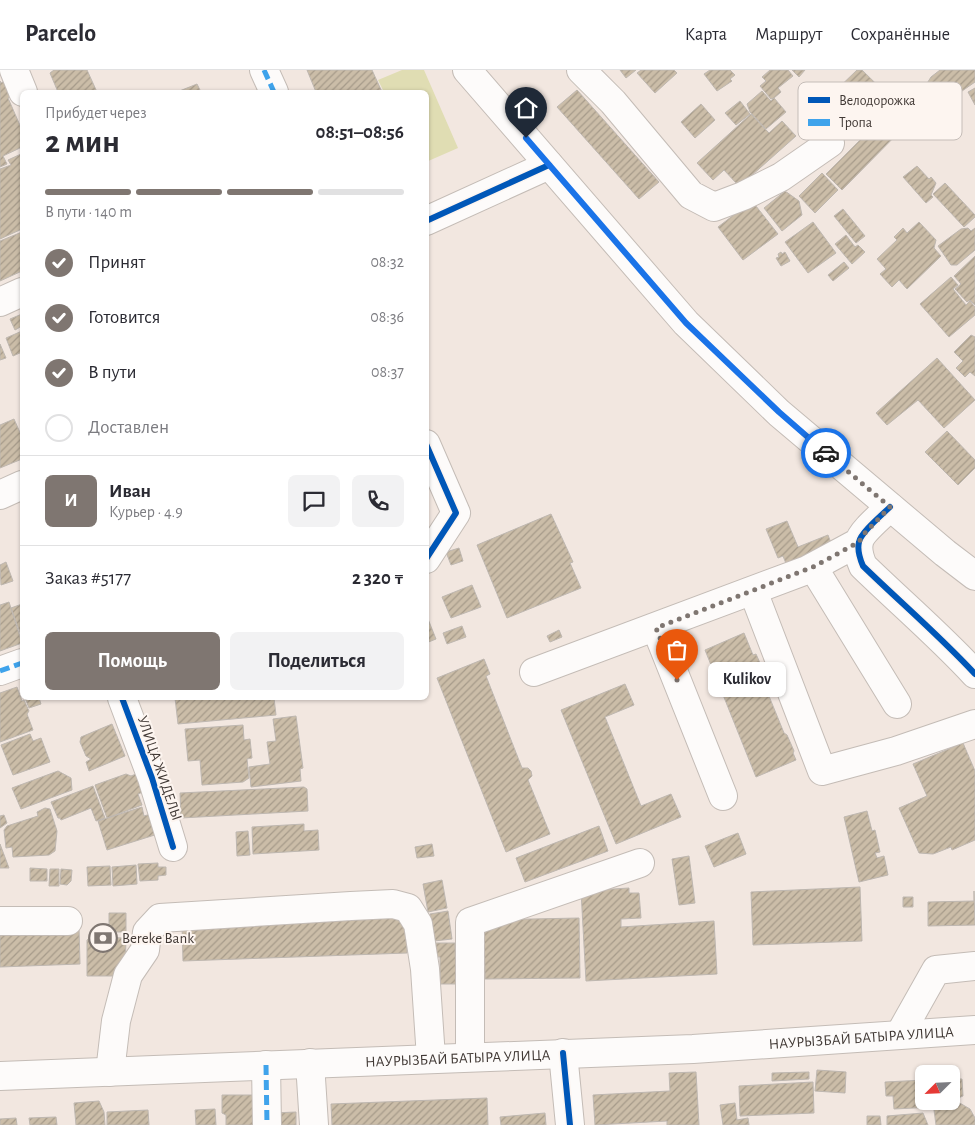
<!DOCTYPE html>
<html lang="ru">
<meta charset="utf-8">
<style>
:root{--surface:#fff;--page:#f2f2f3;--text:#2b2b33;--muted:#7c7c81;--line:#e1e1e2;--accent:#7f7671}
body{margin:0;font-family:"Alegreya Sans",sans-serif;background:var(--page);color:var(--text);height:100vh;display:flex;flex-direction:column;font-size:19px;white-space:nowrap}
*{box-sizing:border-box;margin:0}
p{font-size:16px;color:var(--muted)}
.icon{flex:none;width:28px;height:28px;fill:none;stroke:currentColor;stroke-width:2;stroke-linecap:round;stroke-linejoin:round}
.map{position:relative;flex:1;overflow:hidden}
.details{position:absolute;left:20px;top:20px;width:409px;height:610px;display:flex;flex-direction:column;background:var(--surface);border-radius:8px;box-shadow:0 1px 4px #0004}
.details>*{flex:none}
.needle{width:32px;rotate:246deg}
.buttons{position:absolute;left:915px;top:995px;display:grid;gap:10px}
.buttons a{display:grid;place-items:center;width:45px;height:45px;border-radius:8px;background:var(--surface);box-shadow:0 1px 4px #0004;font-size:25px}
.pin{position:absolute;display:grid;place-items:center;width:42px;height:42px;color:#fff;margin:-51px -21px;border-radius:50% 50% 50% 0;rotate:-45deg;box-shadow:0 0 5px #0007}
.pin .icon{rotate:45deg}
.courier{position:absolute;display:grid;place-items:center;width:50px;height:50px;margin:-25px;border:4px solid #1a73e8;border-radius:50%;background:#fff;color:#222;box-shadow:0 1px 6px #0007}
.bubble{position:absolute;height:35px;border-radius:8px;background:var(--surface);box-shadow:0 1px 4px #0004;font-size:16px;font-weight:700;line-height:35px;text-align:center}
.summary em{font-style:normal;font-weight:700}
.summary div{display:flex;flex-direction:column-reverse}
.summary{display:flex;align-items:center;justify-content:space-between;height:85px;padding:0 25px}
h1{font-size:32px;font-weight:700;line-height:38px}
.bar{display:grid;grid-template-columns:repeat(4,1fr);gap:8px 5px;align-content:center;height:60px;padding:0 25px}
.bar i{height:6px;border-radius:4px;background:var(--line)}
.bar .selected{background:var(--accent)}
.bar p{grid-column:span 4}
.line{display:flex;align-items:center;gap:12px;padding:0 25px;border-top:1px solid var(--line)}
.line div{flex:1}
.round{display:grid;place-items:center;flex:none;width:52px;height:52px;border-radius:8px;background:var(--page)}
ol{padding:0 25px;list-style:none}
li{display:flex;align-items:center;gap:15px;height:55px}
li p{margin-inline-start:auto}
li .icon{padding:5px;border-radius:50%;background:var(--accent);color:#fff;stroke-width:4}
li:last-child{color:var(--muted)}
li i{width:28px;height:28px;border:2px solid var(--line);border-radius:50%}
.cta{display:flex;gap:10px;margin-top:auto;padding:10px 25px}
.cta a{flex:1;height:58px;border-radius:8px;background:var(--accent);color:#fff;font-size:20px;font-weight:700;line-height:58px;text-align:center}
.cta a+a{background:var(--page);color:var(--text)}
header{display:flex;align-items:center;gap:30px;box-sizing:border-box;height:70px;padding:0 25px;background:var(--surface);border-bottom:1px solid var(--line)}
header strong{font-size:24px}
nav{display:flex;gap:28px;margin-inline-start:auto;font-size:18px}
.map>svg:first-child{display:block}
.grass{fill:#e0ddb3}
.building{fill:url(#building-hatch);stroke:#beb7b0}
.lines{fill:none;stroke-linecap:round;stroke-linejoin:round}
.minor-casing{stroke:#c4bcb6;stroke-width:30}
.major-casing{stroke:#c4bcb6;stroke-width:30}
.minor{stroke:#fdfbfa;stroke-width:28}
.major{stroke:#fdfbfa;stroke-width:28}
.quiet{stroke:#3fa3eb;stroke-width:5;stroke-dasharray:10 5;stroke-linecap:butt}
.cycleway-casing{stroke:#fdf5f0;stroke-width:9}
.cycleway{stroke:#0057b8;stroke-width:6}
.done{stroke:#7f7671;stroke-width:5;stroke-dasharray:0 9}
.route{stroke:#1a73e8;stroke-width:6}
.labels{text-anchor:middle;stroke-width:4;stroke-linejoin:round;paint-order:stroke}
.street-label{font-size:15px;fill:#413935;stroke:#fdf5f0}
.poi-label{font-size:15px;fill:#413935;stroke:#fdf5f0;text-anchor:start}
.key{fill:#fdf5f0;stroke:#c5bdb8;stroke-width:1}
.key-label{font-size:14px;fill:#413935}
</style>
<header>
<strong>Parcelo</strong>
<nav><a>Карта</a><a>Маршрут</a><a>Сохранённые</a></nav>
</header>
<div class="map">
<svg width="975" height="1055" viewBox="0 0 975 1055">
<defs>
<pattern id="building-hatch" width="6" height="6" patternUnits="userSpaceOnUse" patternTransform="scale(1.25)"><rect width="6" height="6" fill="#cbbda8"/><path d="M-1 1l2-2M0 6l6-6M5 7l2-2" fill="none" stroke="#a69b8a"/></pattern>
</defs>
<rect width="100%" height="100%" fill="#f2e7e0"/>
<!-- grass -->
<path class="grass" d="M402,0H424L458,78L426,92V22H384L378,10Z"/>
<!-- building -->
<path class="building" d="M54,0H87L97,22H58L50,3Z
M307,0H372L382,22H316Z
M620,0H636L626,8Z
M641,0H674L677,3L655,23L637,3Z
M710,0H730L735,5L730,9L732,11L717,21L704,4Z
M770,0H788L793,6L778,18L781,22L774,28L771,29L760,16L766,11L762,7Z
M792,0H805L799,7Z
M857,0H862L912,49L842,120L826,104L865,65L828,28Z
M940,0H975V12L942,35H938L926,15L931,7Z
M8,9L15,24L8,28L22,60V77L3,86L7,94L0,97V11L1,13Z
M197,14L201,22H177Z
M975,18V35L968,22Z
M577,20L659,112L639,129L557,37Z
M762,21L771,31L774,28L786,42L766,59L750,42L747,34Z
M740,31L750,44L736,55L725,43Z
M701,34L715,50L695,68L681,52Z
M751,44L769,63L782,51L796,66L742,114H737L724,100L713,110L697,93Z
M21,84L22,88V159L0,169V99L11,95L8,90Z
M917,96L929,109L931,107L936,113L931,125L933,127L926,133L903,107Z
M822,103L838,120L815,143L799,126Z
M945,113L975,145V147L964,157L933,124Z
M785,121L799,131L802,145L782,161L764,138Z
M752,131L778,164L743,190L718,157Z
M843,139L865,166L856,173L834,146Z
M813,152L836,183L808,203L785,172Z
M919,152L936,170L934,178L941,186L907,219L899,210L892,217L880,204L886,199L877,189L897,170L894,167L903,158L907,163Z
M968,158L971,161L975,158V180L957,195H951L938,176L961,159Z
M22,162V201L0,211V171Z
M846,165L855,177L858,175L865,182L852,194L835,174Z
M781,182L782,184L785,182L790,191L781,196L776,188L779,187L778,184Z
M975,186V235L970,230L967,232L955,219L961,214L954,206Z
M844,192L849,198L833,211L828,205Z
M951,207L958,215L953,219L966,235L970,231L975,237V245L949,267L920,234Z
M22,244V256L15,260L10,249Z
M22,261V282L13,286L6,268Z
M971,265L975,267V306L970,302L965,307L956,298L963,291L954,282Z
M0,274L6,288L0,290Z
M937,288L975,330L944,358L918,330L887,355L876,343Z
M14,349L22,367V389L0,398V355Z
M947,361L975,390V398L958,415L925,382Z
M551,444L573,492L570,493L581,518L507,548L477,475Z
M787,451L798,477L828,465L834,481L787,496L783,486L778,488L766,459Z
M459,478L463,491L451,495L446,482Z
M6,492L13,511L1,515L0,495Z
M472,515L481,537L451,548L442,527Z
M9,532L22,573L0,581V535Z
M22,534V568L11,538Z
M426,544L436,569L426,573Z
M462,556L466,567L447,574L443,563Z
M559,560L562,567L550,572L547,566Z
M744,563L753,585L756,584L764,602L760,604L784,663L787,665L794,681L793,683L796,690L756,707L705,580Z
M484,589L490,604L486,606L522,698H528L531,701L532,706L528,710L550,764L506,782L437,608Z
M625,614L634,635L605,647L641,736L671,724L681,747L616,774L561,640Z
M17,617L22,631L24,630L29,641L27,644L33,660L0,672V623Z
M25,628H39L41,634L29,638Z
M175,628H274L276,645L178,654Z
M296,646L303,698L300,699L301,711L251,717L249,697L270,694L267,672L276,671L273,649Z
M112,654L125,686L89,701L86,692L91,689L86,686L80,672L81,667Z
M243,655L244,670L250,669L252,688L247,689L249,708L243,712L202,715L200,690L188,691L185,659Z
M30,664L33,671L41,668L50,692L13,705L1,675Z
M963,673L975,701V770L952,780L951,777L933,784L919,783L899,738L927,726L913,694Z
M58,701L71,708L72,720L21,739L12,718Z
M126,704L131,706L136,704L143,722L138,724L142,735L107,748L95,715Z
M93,716L105,748L96,751L91,738L61,750L60,748H58L51,732Z
M304,717L307,719L308,741L181,748L180,723Z
M142,737L144,746L154,743L161,763L107,780L98,751Z
M45,738L50,739L57,761L55,781L49,785L13,787L12,777L6,778L4,760L7,756L38,746L37,742Z
M867,741L872,761L875,760L880,782L875,783L877,788L884,786L888,805L859,812L844,747Z
M4,745L7,753L0,758V746Z
M304,754V761L318,760L319,780L253,784L252,757Z
M599,756L608,781L525,812L516,788Z
M248,761L250,785L237,786L236,762Z
M738,763L746,784L714,797L705,776Z
M0,774L9,798H0Z
M432,774L434,786L417,788L415,777Z
M689,786L695,833L679,835L672,789Z
M158,793V797H166V805L158,806V810L140,811L138,794Z
M136,795L137,814L113,816L112,797Z
M110,796L111,815L88,816L87,797Z
M30,798L47,799V811H30Z
M50,799H59V816H49Z
M61,799L72,800L71,811L67,815L60,814Z
M442,810L447,838L428,842L423,814Z
M860,817L862,871L753,875L751,822Z
M629,818V823H639L641,848L621,849V857L714,851L717,904L586,911L581,821Z
M974,821L975,855L928,856V832L974,831Z
M903,827H913V837H903Z
M448,841L452,869L434,871L430,844Z
M109,843H126V862H109Z
M406,847L407,883L183,891L182,855Z
M579,848L580,908L485,909L484,850Z
M79,858L80,894L0,897V861Z
M91,867L126,868L125,904L116,906H87V870Z
M434,873H455L456,914H440V887H434Z
M817,1000L846,1002L845,1023L815,1021Z
M696,1002L699,1055H667V1051L595,1055L593,1025L670,1021L669,1003Z
M809,1002V1009L772,1011V1003Z
M951,1009H962L963,1026L951,1031Z
M924,1010V1031H950L934,1037L894,1039L893,1026H886L885,1012Z
M813,1012L814,1043L740,1046L739,1016Z
M222,1025H260L258,1055H226V1045L222,1043Z
M487,1028L488,1055H332L331,1034Z
M99,1031L104,1042L105,1055H76L74,1033Z
M958,1032L970,1039L975,1048V1055H936L934,1040Z
M735,1033L737,1050L748,1048L749,1055H723L720,1035Z
M215,1039L216,1055H196L195,1040Z
M148,1040L149,1055H107V1042Z
M296,1042V1055H274L273,1043Z
M545,1043L546,1055H501L500,1047Z
M923,1043L928,1055H887V1046Z
M867,1046H880L881,1055H867Z
M56,1047L57,1055H30L29,1048Z
M16,1048L17,1055H0V1049Z"/>
<g class="lines">
<defs>
<path id="minor" d="M14,0L23,22
M264,0L274,22
M581,0L613,32L691,125L714,137L743,126L781,107L830,73
M426,151L549,95
M0,232L22,222
M426,374L456,443L426,489
M0,425L22,415
M890,437C882,445 861,462 859,472C857,480 860,489 863,496C900,532 940,566 975,604
M813,497L897,634
M753,521L822,701L896,681L975,654
M656,558L723,726
M0,601L22,593
M534,602L807,500L859,472
M122,628L152,708L173,777
M0,851H68
M900,964L936,900L975,896
M563,983L570,1055
M470,987V852L640,793
M310,993L314,1055
M266,995L267,1055
M110,1002L116,951L128,905L145,880L147,862L160,848L351,836L393,834L408,838L418,854L425,899L431,988"/>
<g id="major">
<path d="M467,0L686,253L779,343L945,483L975,506"/>
<path id="s1" d="M0,1006L693,979L975,960"/>
</g>
</defs>
<!-- minor casing -->
<use href="#minor" class="minor-casing"/>
<!-- major casing -->
<use href="#major" class="major-casing"/>
<!-- minor -->
<use href="#minor" class="minor"/>
<!-- major -->
<use href="#major" class="major"/>
<!-- quiet -->
<path class="quiet" d="M264,0L274,22
M0,601L22,593
M266,995L267,1055"/>
<defs>
<path id="cycleway" d="M426,151L549,95
M426,374L456,443L426,489
M890,437C882,445 861,462 859,472C857,480 860,489 863,496C900,532 940,566 975,604
M122,628L152,708L173,777
M563,983L570,1055"/>
</defs>
<!-- cycleway casing -->
<use href="#cycleway" class="cycleway-casing"/>
<!-- cycleway -->
<use href="#cycleway" class="cycleway"/>
</g>
<g class="lines">
<!-- done -->
<path class="done" d="M677,610L656,558L813,497L859,472L863,465L890,437L826,383"/>
<!-- route -->
<path class="route" d="M526,68L686,253L779,342L826,383"/>
</g>
<!-- icons -->
<defs>
<symbol id="bank-ring" viewBox="-11 -11 22 22"><circle r="9.5" fill="#fdf5f0" stroke="#7f7671" stroke-width="1.5"/><path d="M-6-4H6V4H-6ZM0-2.3a2.3 2.3 0 1 0 0 4.6a2.3 2.3 0 1 0 0-4.6Z" fill="#7f7671"/></symbol>
</defs>
<g fill-rule="evenodd">
<use href="#bank-ring" x="87" y="852" width="32" height="32"/>
</g>
<g class="labels">
<!-- street labels -->
<g class="street-label">
<text transform="translate(160 698) rotate(71)" y="5">УЛИЦА ЖИДЕЛЫ</text>
<text dy="5" stroke="none"><textPath href="#s1" startOffset="862">НАУРЫЗБАЙ БАТЫРА УЛИЦА</textPath></text>
<text dy="5" stroke="none"><textPath href="#s1" startOffset="458">НАУРЫЗБАЙ БАТЫРА УЛИЦА</textPath></text>
</g>
<!-- poi labels -->
<g class="poi-label">
<text x="122" y="873">Bereke Bank</text>
</g>
</g>
<!-- legend -->
<rect x="798" y="12" width="164" height="58" rx="8" class="key"/>
<rect x="808" y="27" width="22" height="6" fill="#0057b8"/>
<rect x="808" y="49" width="22" height="7" fill="#3fa3eb"/>
<g class="key-label">
<text x="839" y="35">Велодорожка</text>
<text x="839" y="57">Тропа</text>
</g>
</svg>
<div class="buttons">
<a><svg class="needle" viewBox="-14 -14 28 28"><path d="M0-13l5 13h-10z" fill="#e53935"/><path d="M0 13l5-13h-10z" fill="#7c7c81"/></svg></a>
</div>
<div class="pin" style="left:677px;top:610px;background:#ea580c"><svg class="icon" aria-label="bag" viewBox="0 0 24 24"><path d="M5 8h14l-1 12H6zM9 8a3 3 0 0 1 6 0"/></svg></div>
<div class="pin" style="left:526px;top:68px;background:#1f2937"><svg class="icon" aria-label="home" viewBox="0 0 24 24"><path d="M3 11l9-7 9 7M6 9v11h12V9"/></svg></div>
<div class="courier" style="left:826px;top:383px"><svg class="icon" aria-label="car" viewBox="0 0 24 24"><path d="M5 17H2v-5l4-1 3-4h7l3 4 3 1v5h-3M9 17h6M6 11h13"/><circle cx="7" cy="17" r="2"/><circle cx="17" cy="17" r="2"/></svg></div>
<div class="bubble" style="left:708px;top:592px;width:78px">Kulikov</div>
<section class="details">
<div class="summary"><div><h1>2 мин</h1><p>Прибудет через</p></div><em>08:51–08:56</em></div>
<div class="bar"><i class="selected"></i><i class="selected"></i><i class="selected"></i><i></i><p>В пути · 140 m</p></div>
<ol>
<li><svg class="icon" aria-label="check" viewBox="0 0 24 24"><path d="M5 12l5 5 9-10"/></svg>Принят<p>08:32</p></li>
<li><svg class="icon" aria-label="check" viewBox="0 0 24 24"><path d="M5 12l5 5 9-10"/></svg>Готовится<p>08:36</p></li>
<li><svg class="icon" aria-label="check" viewBox="0 0 24 24"><path d="M5 12l5 5 9-10"/></svg>В пути<p>08:37</p></li>
<li><i></i>Доставлен</li>
</ol>
<div class="line" style="height:90px"><b class="round" style="background:var(--accent);color:#fff">И</b><div><b>Иван</b><p>Курьер · 4.9</p></div><a class="round"><svg class="icon" aria-label="chat" viewBox="0 0 24 24"><path d="M4 5h16v11H9l-5 4z"/></svg></a><a class="round"><svg class="icon" aria-label="phone" viewBox="0 0 24 24"><path d="M5 4h4l2 5-3 2q2 4 5 5l2-3 5 2v4C11 20 4 13 5 4z"/></svg></a></div>
<div class="line" style="height:65px"><div>Заказ #5177</div><b>2 320 ₸</b></div>
<div class="cta"><a>Помощь</a><a>Поделиться</a></div>
</section>
</div>
